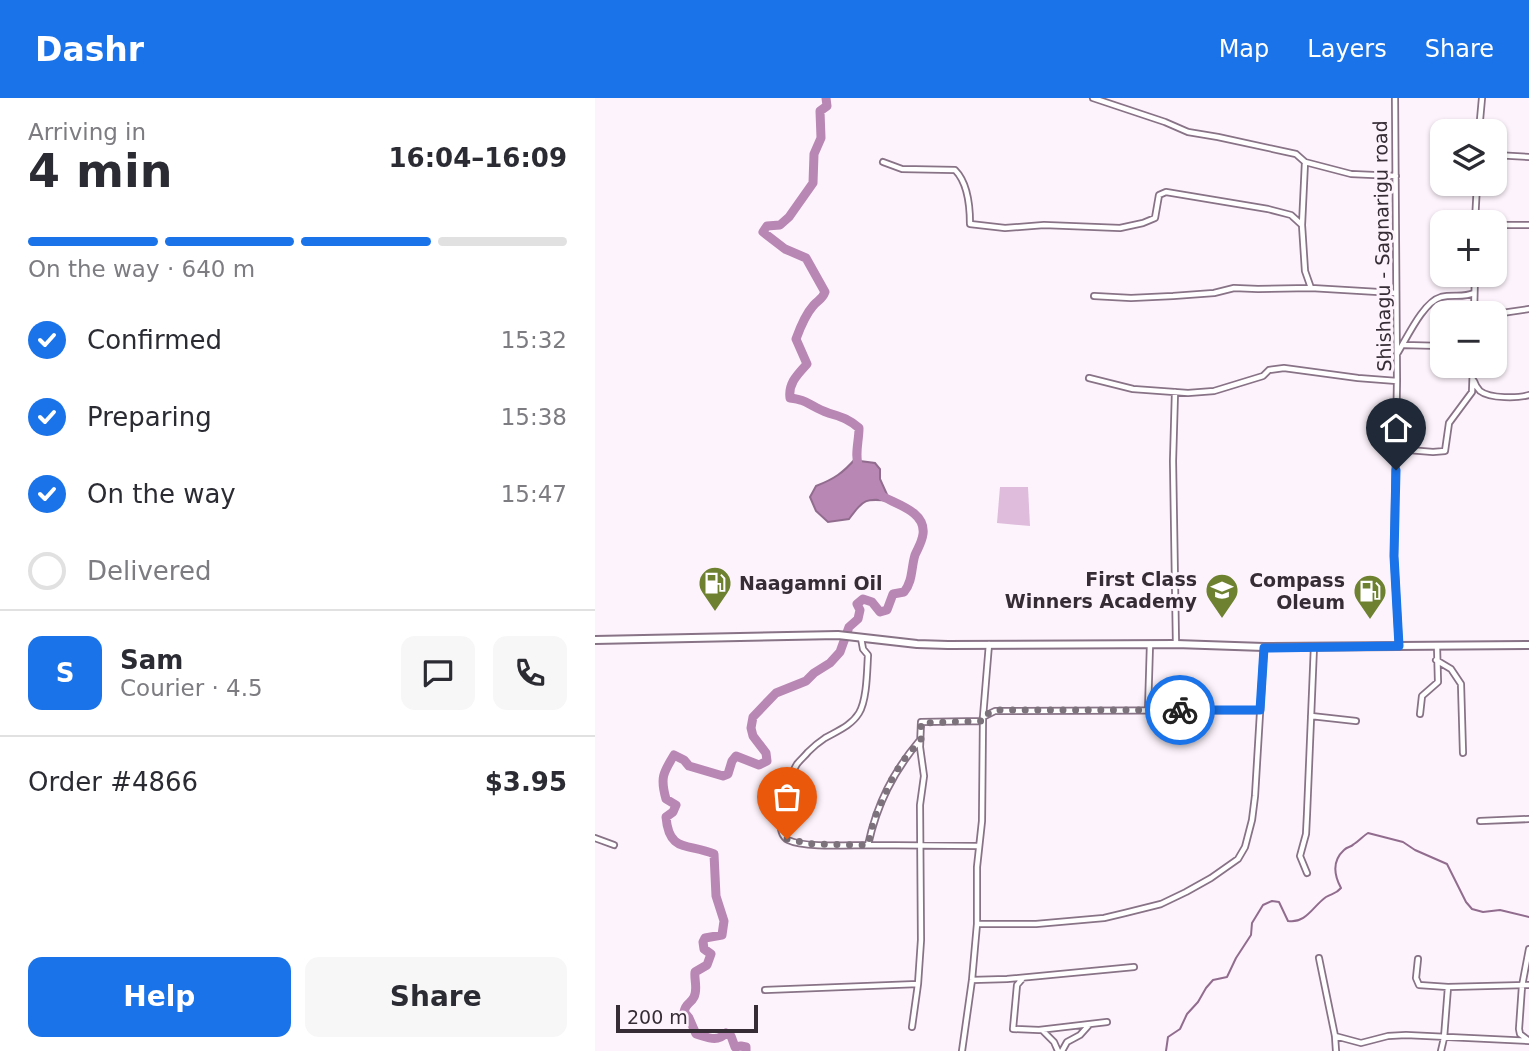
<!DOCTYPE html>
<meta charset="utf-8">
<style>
:root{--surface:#fff;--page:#f7f7f7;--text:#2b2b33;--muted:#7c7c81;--line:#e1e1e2;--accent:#1a73e8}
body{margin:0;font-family:"DejaVu Sans",sans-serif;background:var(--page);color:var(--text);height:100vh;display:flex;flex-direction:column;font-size:26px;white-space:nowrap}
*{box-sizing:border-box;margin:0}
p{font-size:23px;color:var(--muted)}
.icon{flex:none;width:38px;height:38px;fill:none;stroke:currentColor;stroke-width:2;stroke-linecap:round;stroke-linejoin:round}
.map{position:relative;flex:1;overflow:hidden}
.drawer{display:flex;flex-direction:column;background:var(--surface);width:595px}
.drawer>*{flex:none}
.controls{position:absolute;left:835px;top:21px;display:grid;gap:14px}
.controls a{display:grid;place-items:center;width:77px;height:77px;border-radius:14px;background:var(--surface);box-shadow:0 2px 5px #0004;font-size:35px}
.scale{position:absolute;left:21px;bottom:18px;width:142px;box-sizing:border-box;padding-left:7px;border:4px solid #352c35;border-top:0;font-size:19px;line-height:24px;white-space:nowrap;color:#352c35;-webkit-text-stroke:5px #fdf3fc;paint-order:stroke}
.pin{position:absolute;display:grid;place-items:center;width:60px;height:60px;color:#fff;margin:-72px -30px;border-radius:50% 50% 50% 0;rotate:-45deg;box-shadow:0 0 7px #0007}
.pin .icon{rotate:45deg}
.courier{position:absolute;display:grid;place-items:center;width:70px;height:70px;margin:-35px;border:5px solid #1a73e8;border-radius:50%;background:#fff;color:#222;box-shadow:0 2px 9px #0007}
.headline em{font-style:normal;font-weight:800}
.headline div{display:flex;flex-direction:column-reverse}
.headline{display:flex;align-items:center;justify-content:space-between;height:119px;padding:0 28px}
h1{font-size:46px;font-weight:800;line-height:52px}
.bar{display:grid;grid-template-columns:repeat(4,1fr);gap:10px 7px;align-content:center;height:84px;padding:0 28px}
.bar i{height:9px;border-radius:5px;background:var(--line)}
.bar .on{background:var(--accent)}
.bar p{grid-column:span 4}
.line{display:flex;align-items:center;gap:18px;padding:0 28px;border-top:2px solid var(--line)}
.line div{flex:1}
.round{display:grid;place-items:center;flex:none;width:74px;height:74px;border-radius:14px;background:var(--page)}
ol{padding:0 28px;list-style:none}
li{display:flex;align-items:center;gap:21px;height:77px}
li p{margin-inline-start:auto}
li .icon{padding:7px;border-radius:50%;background:var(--accent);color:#fff;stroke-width:4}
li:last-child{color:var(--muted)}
li i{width:38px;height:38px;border:4px solid var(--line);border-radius:50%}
.button{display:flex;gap:14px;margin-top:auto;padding:14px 28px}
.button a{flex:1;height:80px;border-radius:14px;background:var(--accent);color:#fff;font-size:28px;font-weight:800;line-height:80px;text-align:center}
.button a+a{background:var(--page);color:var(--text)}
header{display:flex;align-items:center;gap:42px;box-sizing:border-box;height:98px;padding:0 35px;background:var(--accent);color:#fff}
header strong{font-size:33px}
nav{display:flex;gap:38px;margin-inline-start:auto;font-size:24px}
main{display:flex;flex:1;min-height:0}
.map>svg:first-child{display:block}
.grass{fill:#dfbbdc}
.water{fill:#b987b4;stroke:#916c8e;stroke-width:2}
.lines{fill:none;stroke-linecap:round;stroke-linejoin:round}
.stream{stroke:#916c8e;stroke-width:2}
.river{stroke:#b987b4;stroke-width:9}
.street-casing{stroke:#887286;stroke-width:8}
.secondary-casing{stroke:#887286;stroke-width:10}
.street{stroke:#fff;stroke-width:4.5}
.secondary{stroke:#fff;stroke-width:6}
.done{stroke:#7b727b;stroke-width:7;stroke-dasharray:0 12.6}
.route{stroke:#1a73e8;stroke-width:9}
.labels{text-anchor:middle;stroke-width:6;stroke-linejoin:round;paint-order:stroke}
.street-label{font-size:19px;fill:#352c35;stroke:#fdf3fc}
.poi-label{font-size:19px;font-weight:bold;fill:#352c35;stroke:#fdf3fc;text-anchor:end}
</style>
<header>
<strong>Dashr</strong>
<nav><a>Map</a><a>Layers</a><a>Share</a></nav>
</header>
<main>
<section class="drawer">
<div class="headline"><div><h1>4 min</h1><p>Arriving in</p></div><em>16:04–16:09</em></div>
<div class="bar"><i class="on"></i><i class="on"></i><i class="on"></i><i></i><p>On the way · 640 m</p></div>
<ol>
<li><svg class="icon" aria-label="check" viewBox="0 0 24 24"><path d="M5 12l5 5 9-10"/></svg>Confirmed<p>15:32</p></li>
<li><svg class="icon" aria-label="check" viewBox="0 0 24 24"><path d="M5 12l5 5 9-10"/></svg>Preparing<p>15:38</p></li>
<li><svg class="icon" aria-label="check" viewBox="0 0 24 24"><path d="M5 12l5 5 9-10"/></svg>On the way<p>15:47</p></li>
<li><i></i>Delivered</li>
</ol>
<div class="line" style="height:126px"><b class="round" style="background:var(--accent);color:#fff">S</b><div><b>Sam</b><p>Courier · 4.5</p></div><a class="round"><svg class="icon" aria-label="chat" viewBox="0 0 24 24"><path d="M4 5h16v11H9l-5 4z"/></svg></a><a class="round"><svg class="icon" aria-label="phone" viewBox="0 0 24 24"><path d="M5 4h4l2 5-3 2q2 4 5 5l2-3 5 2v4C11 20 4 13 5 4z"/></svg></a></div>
<div class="line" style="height:91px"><div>Order #4866</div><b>$3.95</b></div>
<div class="button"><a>Help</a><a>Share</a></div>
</section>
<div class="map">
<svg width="934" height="953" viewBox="0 0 934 953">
<rect width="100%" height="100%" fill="#fdf3fc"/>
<!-- grass -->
<path class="grass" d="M405,389H433L435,428L402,425Z"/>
<!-- water -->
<path class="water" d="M261,360L265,363L280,365L285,371V381L295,403C270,400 269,401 254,421L233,424L221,413L215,399L221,388C239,381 248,375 261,360Z"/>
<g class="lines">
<!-- stream -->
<path class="stream" d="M571,953L573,939L585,931L592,916L603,904L611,890L618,882L632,879L641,860L656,837L657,825L668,807L677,803L684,804L693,823C711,826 718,808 731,799C738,795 741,796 746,790C739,777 737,763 749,752C753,748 755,750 759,746C764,743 768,738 773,735L808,744L820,752L852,766L871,804L877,811L888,814L905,812L934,819"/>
<!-- river -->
<path class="river" d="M231,0L232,8L225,13L226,40L219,56L218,85L194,119L185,127L172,128L168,134L190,151L211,160L230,194C227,202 223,202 218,208C210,217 205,230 201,241L212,266C203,276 193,285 195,300C210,302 210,304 222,310C239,319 248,316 264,330C264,344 259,357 264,370
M151,953V949L146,948L140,949L136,938L131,935C122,945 112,939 101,936L94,920L89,914C91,904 95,907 99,899C103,891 99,882 100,874L112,867L116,856L109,851L108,844L110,840L127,837L129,823L121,798L119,756C93,745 74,755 71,719L78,714L81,707L71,701C65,680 68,675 79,657L89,662L94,668L128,678L133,676L137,663L141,658L164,667L172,663L171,655L158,638L156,630L158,619L181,595L211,583L219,575L235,565L245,554L254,529L263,521L265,512L262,506L268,501L277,504L285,514L292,512L298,496L309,494C318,483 316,470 320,457C323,450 327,444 328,436C331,413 300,406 285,397"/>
<defs>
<path id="street" d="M498,0L570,24L593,34L623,39L701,56L710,64L707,127
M800,0L802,283L799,458L804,548
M884,33L887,0
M900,57L934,59
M288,64L307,71L360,72C373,85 375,108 375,126L410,130L449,127L525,130L548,125L560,120L564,97L571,94L673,111L696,117L707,127L710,173L716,190
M710,64L756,76L801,78
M880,124L882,86
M900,127H934
M499,198L536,200L578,198L619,195L639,190L663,191L716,190L800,195
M879,215L880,177
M900,216L934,211
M809,247L847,248
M802,256C812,240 828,204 846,199C858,196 868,200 879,195
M494,280L538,291L593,295L619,293L668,278L674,272L689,270L763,280L802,283
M879,283C880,286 883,291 885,293C895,301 924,300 934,297
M580,294L578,363L581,546
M801,351L838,354L850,353L854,325L877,294L878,268
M266,540L268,551L273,557C272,573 272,602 264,615C256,628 242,633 230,640C224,644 218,649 213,654C210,658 205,662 202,666C194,679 175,733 193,742C209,750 254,747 273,747C282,706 298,674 325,642
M841,562L856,571L866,586L868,655
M553,612L555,546
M825,616L827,598L843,584L842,548
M716,618L761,623
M388,619L400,613L665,612
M885,723L934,721
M0,740L19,747
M273,747L384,748
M712,775L705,758L711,736L712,716L719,548
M382,826H441L509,820L530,815L566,806L591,794L616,780L643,761L650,749L657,722L660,698L669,549
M724,860L740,938L741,953
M823,861L821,880L824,887L853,889L934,887
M428,880L422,887L418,931L444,932L512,924
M377,882L412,881L539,869
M170,892L323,886L326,842L325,707L329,678L325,649L326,624L387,623
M317,929L323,886
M448,933L459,944L463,953
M740,938L766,945L793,938L811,937L934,943
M933,942L925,936L924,931L927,888L934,851
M367,953L377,882L382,826V769L387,723L388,619L394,546
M467,953L472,944L485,937L494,927
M846,953L849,940L853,889"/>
<path id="secondary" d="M0,542L243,537L322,546L353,547L581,546L669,549L934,547"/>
</defs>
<!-- street casing -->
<use href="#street" class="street-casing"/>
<!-- secondary casing -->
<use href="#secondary" class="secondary-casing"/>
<!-- street -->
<use href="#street" class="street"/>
<!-- secondary -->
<use href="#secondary" class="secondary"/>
</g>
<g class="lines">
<!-- done -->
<path class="done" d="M192,741L218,746L273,747L279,721L297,681L307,664L326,641V625L387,623V619L400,612H585"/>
<!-- route -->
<path class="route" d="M585,612H665L669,550L804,548L799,458L801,372"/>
</g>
<!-- icons -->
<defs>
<symbol id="fuel-pin" viewBox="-11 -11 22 30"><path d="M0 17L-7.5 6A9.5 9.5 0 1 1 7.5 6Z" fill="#6e8131" stroke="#fdf3fc"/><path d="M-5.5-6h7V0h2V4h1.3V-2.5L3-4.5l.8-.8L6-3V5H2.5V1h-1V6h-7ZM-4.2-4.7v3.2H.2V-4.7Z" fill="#fff"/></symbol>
<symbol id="school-pin" viewBox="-11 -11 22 30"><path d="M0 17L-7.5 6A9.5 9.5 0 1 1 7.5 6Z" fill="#6e8131" stroke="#fdf3fc"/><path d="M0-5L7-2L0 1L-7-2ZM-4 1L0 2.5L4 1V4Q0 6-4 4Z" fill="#fff"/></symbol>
</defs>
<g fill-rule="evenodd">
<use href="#fuel-pin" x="101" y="466" width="38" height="52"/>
<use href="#school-pin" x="608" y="473" width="38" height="52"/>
<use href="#fuel-pin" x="756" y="474" width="38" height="52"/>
</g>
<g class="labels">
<!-- street labels -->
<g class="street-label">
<text transform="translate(787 148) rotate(-91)" y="7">Shishagu - Sagnarigu road</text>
</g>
<!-- poi labels -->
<g class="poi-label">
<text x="602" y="488">First Class<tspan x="602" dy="22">Winners Academy</tspan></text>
<text x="750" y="489">Compass<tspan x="750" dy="22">Oleum</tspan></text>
<text x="144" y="492" text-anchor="start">Naagamni Oil</text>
</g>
</g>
</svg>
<div class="controls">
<a><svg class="icon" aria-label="layers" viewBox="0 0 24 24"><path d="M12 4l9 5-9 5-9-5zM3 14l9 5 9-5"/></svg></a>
<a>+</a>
<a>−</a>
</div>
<div class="scale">200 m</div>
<div class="pin" style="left:192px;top:741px;background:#ea580c"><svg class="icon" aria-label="bag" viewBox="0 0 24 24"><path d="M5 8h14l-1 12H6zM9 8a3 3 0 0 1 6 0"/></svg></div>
<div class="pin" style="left:801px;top:372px;background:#1f2937"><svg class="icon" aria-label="home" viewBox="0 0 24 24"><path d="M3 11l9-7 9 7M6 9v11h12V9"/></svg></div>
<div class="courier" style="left:585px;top:612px"><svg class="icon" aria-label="bike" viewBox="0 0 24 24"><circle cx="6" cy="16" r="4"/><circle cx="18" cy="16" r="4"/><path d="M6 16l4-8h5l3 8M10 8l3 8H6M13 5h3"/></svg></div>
</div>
</main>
